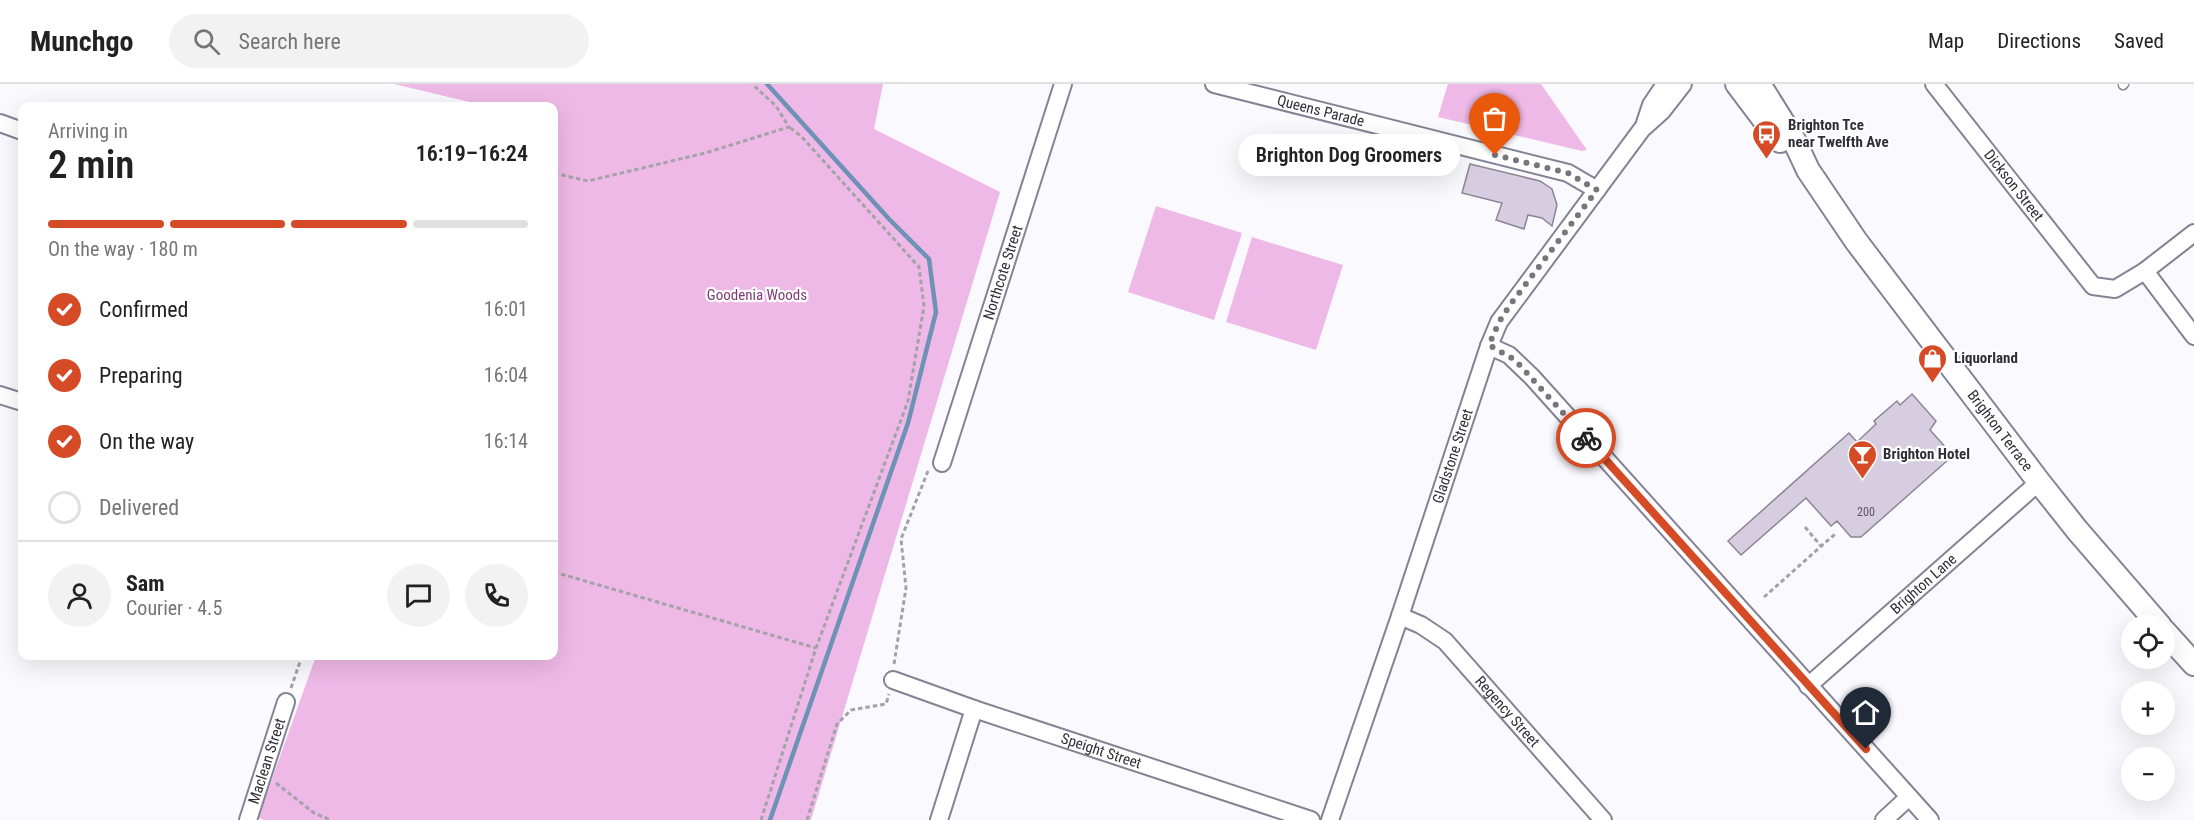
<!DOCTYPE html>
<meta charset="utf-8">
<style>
:root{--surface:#fff;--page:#f2f2f2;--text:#222;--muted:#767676;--line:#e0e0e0;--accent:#d54b26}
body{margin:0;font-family:"Roboto Condensed",sans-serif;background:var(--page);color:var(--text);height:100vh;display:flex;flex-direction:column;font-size:22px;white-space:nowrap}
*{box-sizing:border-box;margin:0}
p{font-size:20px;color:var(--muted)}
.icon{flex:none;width:33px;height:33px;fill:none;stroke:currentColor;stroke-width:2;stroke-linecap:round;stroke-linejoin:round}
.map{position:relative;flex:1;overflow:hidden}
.panel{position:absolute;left:18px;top:18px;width:540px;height:558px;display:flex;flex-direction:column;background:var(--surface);border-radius:12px;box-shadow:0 6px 24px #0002}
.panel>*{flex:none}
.controls{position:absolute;left:2121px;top:531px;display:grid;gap:12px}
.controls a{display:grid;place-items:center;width:54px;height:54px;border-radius:50%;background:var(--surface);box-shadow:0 6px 24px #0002;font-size:30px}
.pin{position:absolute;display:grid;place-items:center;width:51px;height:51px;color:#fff;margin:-62px -26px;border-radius:50% 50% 50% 0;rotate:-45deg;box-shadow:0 0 6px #0007}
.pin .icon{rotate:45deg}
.courier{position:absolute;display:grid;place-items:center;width:60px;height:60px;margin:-30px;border:4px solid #d54b26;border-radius:50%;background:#fff;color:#222;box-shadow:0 2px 8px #0007}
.bubble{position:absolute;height:42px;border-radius:21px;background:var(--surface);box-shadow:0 6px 24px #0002;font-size:20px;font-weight:600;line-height:42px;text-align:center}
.head em{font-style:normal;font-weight:600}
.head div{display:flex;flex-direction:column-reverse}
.head{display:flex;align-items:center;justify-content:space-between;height:102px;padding:0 30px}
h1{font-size:39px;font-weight:600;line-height:45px}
.bar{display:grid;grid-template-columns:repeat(4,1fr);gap:9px 6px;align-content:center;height:72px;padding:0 30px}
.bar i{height:8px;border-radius:4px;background:var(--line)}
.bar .on{background:var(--accent)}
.bar p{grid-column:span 4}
.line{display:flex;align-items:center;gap:15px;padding:0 30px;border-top:2px solid var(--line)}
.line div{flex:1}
.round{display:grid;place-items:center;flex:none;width:63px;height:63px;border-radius:32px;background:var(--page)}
ol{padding:0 30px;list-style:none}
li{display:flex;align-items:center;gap:18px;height:66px}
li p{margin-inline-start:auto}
li .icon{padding:6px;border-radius:50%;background:var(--accent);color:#fff;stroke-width:4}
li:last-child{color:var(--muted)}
li i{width:33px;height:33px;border:3px solid var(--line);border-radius:50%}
header{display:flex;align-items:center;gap:36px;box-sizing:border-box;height:84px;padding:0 30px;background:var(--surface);border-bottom:2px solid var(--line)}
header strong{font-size:28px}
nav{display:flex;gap:33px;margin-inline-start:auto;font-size:21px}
.search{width:420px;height:54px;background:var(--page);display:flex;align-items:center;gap:15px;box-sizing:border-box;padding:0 21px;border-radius:33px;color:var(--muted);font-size:22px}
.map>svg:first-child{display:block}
.green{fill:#eeb9e6}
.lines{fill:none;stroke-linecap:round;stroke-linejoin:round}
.stream{stroke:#6e92b6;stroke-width:4.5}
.building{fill:#d7cde0;stroke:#8e8496;stroke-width:1.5}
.service-casing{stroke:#848396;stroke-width:11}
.minor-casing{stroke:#848396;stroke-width:20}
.secondary-casing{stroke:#848396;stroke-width:26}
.path{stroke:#a3a2a8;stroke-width:3;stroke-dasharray:4.5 3;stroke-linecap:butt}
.service{stroke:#fff;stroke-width:8}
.minor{stroke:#fff;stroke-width:16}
.secondary{stroke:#fff;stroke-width:22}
.done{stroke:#77767d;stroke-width:6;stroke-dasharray:0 10.8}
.route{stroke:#d54b26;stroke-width:8}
.labels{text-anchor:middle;stroke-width:4.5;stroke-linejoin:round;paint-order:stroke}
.number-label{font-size:12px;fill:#5a5661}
.street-label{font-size:15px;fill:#302f37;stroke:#fff}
.poi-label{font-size:15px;font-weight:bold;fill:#302f37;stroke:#fff;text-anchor:start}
.park-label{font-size:15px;fill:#7b3b74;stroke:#fff}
</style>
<header>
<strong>Munchgo</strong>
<div class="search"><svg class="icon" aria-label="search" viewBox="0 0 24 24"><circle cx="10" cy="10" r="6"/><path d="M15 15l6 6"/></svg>Search here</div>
<nav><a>Map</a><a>Directions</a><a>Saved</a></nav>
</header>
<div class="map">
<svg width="2194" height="736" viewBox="0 0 2194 736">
<rect width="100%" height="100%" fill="#fafafe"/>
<!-- green -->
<path class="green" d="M394,0H883L874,45L1000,108L811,736H264L258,734L316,572H554V22H486Z
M1448,0H1541L1587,66L1582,67L1438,33Z
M1156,122L1242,149L1214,236L1128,208Z
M1252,153L1343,181L1316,266L1226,238Z"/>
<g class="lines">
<!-- stream -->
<path class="stream" d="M767,0L889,135L929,175L936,228L908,339L770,736"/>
</g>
<!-- building -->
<path class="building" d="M1470,80L1540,97L1552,105L1557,121L1552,142L1542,134L1528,131L1524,145L1496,136L1502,119L1462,109Z
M1912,310L1936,337L1930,346L1948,366V376L1861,453H1851L1837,437L1831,442L1806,414L1741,471L1728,457L1849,349L1857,358L1876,340L1874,337L1897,317L1900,321Z"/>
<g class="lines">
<defs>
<path id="service" d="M2123,1L2124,0"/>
<g id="minor">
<path id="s1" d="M1214,0L1568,89L1597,106"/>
<path id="s2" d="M1934,0L2093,202L2115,205L2145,187L2194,149"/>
<path d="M0,39L22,47"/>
<path d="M1645,39L1651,21L1665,0"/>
<path d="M2145,187L2194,252"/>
<path d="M1489,262L1509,271L1532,293L1930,736"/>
<path d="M0,311L22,318"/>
<path id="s3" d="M942,379L1063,0"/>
<path id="s4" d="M1400,532L1421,541L1445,557L1603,736"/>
<path id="s5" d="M893,596L974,625L1311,736"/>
<path id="s6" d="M1808,602L2039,398"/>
<path id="s7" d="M248,736L286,618"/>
<path d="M939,736L974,625"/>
<path id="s8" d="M1330,736L1400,532L1489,262L1499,238L1642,45L1662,27L1683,0"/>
<path d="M1884,736L1909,713"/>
</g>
<g id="secondary">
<path d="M1737,0L1780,57"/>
<path id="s9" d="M1759,0L1794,56L1808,86L1856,157L2039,398L2077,446L2160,542"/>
<path d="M2164,547L2194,580"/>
</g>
</defs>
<!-- service casing -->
<use href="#service" class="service-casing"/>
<!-- minor casing -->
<use href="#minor" class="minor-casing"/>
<!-- secondary casing -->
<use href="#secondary" class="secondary-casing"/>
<!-- path -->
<path class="path" d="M554,89L588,97L705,69L789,43L776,22L752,0
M1805,443L1821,462
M554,488L816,564
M1764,513L1835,450
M894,580L906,504L901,455L928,387
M291,604L302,572
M276,699L314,729L331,736
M761,736L816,564L908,317L924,222L919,183L801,52L789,43
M807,736L837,640L851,626L886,620L889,610"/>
<!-- service -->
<use href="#service" class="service"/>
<!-- minor -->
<use href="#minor" class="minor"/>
<!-- secondary -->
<use href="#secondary" class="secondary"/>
</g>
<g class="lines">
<!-- done -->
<path class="done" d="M1495,71L1568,89L1597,106L1510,221L1499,238L1489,261L1515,276L1586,354"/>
<!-- route -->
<path class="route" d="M1586,354L1866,665"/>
</g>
<!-- icons -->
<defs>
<symbol id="bus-pin" viewBox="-11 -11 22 30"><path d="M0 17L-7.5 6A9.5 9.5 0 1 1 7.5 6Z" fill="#d54b26" stroke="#fff"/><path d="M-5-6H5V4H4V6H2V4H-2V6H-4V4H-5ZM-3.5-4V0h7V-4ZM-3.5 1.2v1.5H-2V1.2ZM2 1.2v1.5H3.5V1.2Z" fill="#fff"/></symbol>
<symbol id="shop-pin" viewBox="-11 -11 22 30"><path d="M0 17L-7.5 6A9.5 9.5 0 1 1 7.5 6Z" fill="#d54b26" stroke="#fff"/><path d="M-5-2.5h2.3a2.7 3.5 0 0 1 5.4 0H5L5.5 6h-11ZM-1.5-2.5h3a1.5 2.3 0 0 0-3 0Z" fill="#fff"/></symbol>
<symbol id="bar-pin" viewBox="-11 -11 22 30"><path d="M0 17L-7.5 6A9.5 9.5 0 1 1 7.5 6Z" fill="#d54b26" stroke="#fff"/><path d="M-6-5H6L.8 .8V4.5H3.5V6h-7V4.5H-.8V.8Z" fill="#fff"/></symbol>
</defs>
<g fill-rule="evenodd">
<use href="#bus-pin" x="1750" y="34" width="33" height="45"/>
<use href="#shop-pin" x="1916" y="258" width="33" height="45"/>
<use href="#bar-pin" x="1846" y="354" width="33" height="45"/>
</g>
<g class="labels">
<!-- number labels -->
<g class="number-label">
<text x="1866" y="432">200</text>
</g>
<!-- street labels -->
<g class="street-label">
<text dy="5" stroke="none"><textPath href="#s1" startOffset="110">Queens Parade</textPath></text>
<text dy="5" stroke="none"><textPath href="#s2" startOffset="129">Dickson Street</textPath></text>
<text dy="5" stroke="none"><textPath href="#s3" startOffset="200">Northcote Street</textPath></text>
<text dy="5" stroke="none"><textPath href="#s9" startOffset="423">Brighton Terrace</textPath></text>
<text dy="5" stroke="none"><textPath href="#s8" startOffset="384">Gladstone Street</textPath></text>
<text dy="5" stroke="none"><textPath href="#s6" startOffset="154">Brighton Lane</textPath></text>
<text dy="5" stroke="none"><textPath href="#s4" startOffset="146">Regency Street</textPath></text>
<text dy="5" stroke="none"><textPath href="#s5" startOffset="220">Speight Street</textPath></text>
<text dy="5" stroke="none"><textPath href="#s7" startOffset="62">Maclean Street</textPath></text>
</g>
<!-- poi labels -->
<g class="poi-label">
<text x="1788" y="46">Brighton Tce<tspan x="1788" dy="17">near Twelfth Ave</tspan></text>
<text x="1954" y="279">Liquorland</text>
<text x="1883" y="375">Brighton Hotel</text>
</g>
<!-- park labels -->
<g class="park-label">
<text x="757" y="216">Goodenia Woods</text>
</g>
</g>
</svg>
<div class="controls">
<a><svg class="icon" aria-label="locate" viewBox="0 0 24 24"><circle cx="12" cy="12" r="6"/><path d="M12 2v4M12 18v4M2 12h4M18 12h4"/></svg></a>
<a>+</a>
<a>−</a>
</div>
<div class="pin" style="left:1495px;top:71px;background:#ea580c"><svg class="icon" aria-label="bag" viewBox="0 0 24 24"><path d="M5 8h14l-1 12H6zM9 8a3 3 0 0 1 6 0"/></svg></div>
<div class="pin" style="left:1866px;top:665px;background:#1f2937"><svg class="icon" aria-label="home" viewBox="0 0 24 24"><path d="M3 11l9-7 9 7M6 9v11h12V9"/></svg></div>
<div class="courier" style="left:1586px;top:354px"><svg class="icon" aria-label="bike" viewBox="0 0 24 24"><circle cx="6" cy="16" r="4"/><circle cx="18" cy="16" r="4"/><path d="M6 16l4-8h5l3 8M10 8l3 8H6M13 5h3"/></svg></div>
<div class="bubble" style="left:1238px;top:50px;width:222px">Brighton Dog Groomers</div>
<section class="panel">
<div class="head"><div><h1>2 min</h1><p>Arriving in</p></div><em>16:19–16:24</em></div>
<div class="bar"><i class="on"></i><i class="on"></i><i class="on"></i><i></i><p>On the way · 180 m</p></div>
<ol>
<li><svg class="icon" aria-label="check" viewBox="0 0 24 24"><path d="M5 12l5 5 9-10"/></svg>Confirmed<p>16:01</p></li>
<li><svg class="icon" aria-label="check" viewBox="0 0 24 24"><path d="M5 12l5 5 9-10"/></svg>Preparing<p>16:04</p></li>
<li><svg class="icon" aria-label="check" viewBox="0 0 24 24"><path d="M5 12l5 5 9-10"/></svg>On the way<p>16:14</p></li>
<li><i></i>Delivered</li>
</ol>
<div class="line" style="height:108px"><a class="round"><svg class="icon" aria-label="person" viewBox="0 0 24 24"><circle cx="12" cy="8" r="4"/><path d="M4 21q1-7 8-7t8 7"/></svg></a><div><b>Sam</b><p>Courier · 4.5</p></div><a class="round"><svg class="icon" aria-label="chat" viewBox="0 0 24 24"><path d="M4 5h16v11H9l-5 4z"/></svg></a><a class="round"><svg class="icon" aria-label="phone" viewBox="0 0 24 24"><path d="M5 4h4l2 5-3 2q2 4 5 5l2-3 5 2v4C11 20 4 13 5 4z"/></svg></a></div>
</section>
</div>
